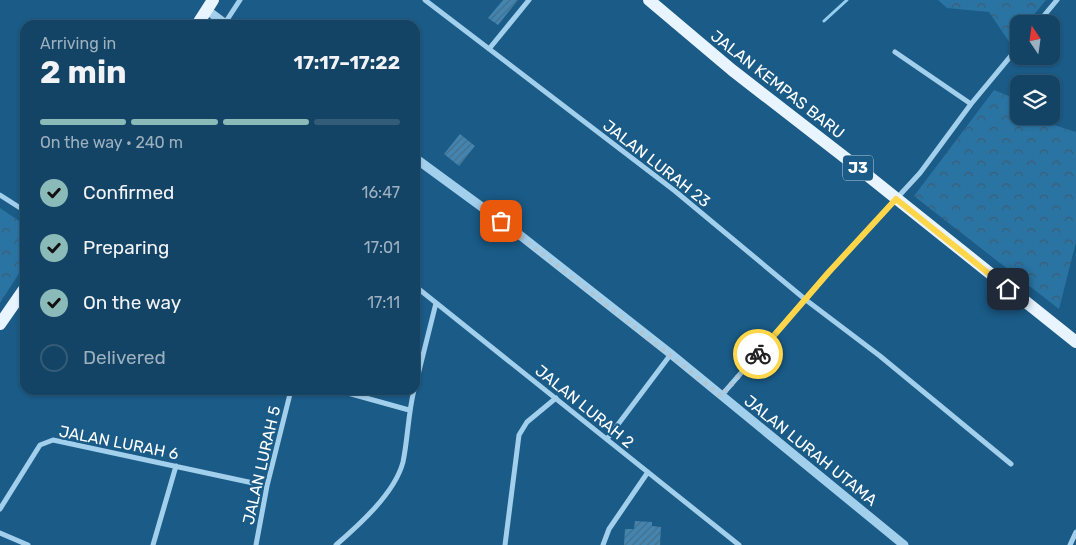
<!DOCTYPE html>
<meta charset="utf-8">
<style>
:root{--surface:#144465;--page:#1d4b6b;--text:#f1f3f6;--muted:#9db0bf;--line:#335c79;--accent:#8bbbb9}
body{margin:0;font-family:Rubik,sans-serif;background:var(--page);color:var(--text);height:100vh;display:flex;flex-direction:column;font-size:19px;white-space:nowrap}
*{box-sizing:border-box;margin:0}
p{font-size:16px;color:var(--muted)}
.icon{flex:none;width:28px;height:28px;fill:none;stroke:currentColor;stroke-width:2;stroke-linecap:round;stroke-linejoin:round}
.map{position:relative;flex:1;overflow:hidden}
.panel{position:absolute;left:20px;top:20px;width:400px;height:375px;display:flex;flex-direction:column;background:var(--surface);border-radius:15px;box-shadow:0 1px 4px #0004,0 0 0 1px var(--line)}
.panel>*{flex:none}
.needle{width:32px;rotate:347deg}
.buttons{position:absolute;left:1010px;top:15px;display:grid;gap:10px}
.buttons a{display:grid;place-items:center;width:50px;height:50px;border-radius:10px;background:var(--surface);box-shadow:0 1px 4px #0004,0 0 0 1px var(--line);font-size:25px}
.pin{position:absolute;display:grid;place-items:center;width:42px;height:42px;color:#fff;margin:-21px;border-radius:10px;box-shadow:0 2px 8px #0006}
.courier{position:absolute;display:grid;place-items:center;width:50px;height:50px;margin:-25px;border:4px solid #ffd54a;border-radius:50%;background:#fff;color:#222;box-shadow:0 1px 6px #0007}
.summary em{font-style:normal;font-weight:700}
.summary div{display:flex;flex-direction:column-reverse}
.summary{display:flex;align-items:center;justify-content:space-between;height:85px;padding:0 20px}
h1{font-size:32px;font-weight:700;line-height:38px}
.bar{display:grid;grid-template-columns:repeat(4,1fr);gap:8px 5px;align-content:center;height:60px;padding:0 20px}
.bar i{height:6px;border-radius:4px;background:var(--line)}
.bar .selected{background:var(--accent)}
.bar p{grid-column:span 4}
ol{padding:0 20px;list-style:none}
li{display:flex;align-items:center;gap:15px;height:55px}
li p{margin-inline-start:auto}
li .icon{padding:5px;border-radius:50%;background:var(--accent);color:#111;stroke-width:4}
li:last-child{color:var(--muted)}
li i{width:28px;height:28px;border:2px solid var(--line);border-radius:50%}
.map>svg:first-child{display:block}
.forest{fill:url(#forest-crowns)}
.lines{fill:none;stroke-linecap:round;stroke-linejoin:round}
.stream{stroke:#95cdee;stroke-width:3}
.building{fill:url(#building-hatch)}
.minor{stroke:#a2cfec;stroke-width:5}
.tertiary{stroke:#a2cfec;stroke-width:9}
.primary{stroke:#e8f4ff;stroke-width:12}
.done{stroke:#afc6d5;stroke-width:5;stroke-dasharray:0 9}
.route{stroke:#ffd54a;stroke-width:6}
.labels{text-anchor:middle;stroke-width:4.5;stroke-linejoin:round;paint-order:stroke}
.shield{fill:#1a5b87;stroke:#bacedb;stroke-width:1}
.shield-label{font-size:15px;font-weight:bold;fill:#fff}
.street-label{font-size:16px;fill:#fff;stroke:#1a5b87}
</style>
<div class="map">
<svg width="1076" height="545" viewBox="0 0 1076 545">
<defs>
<pattern id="forest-crowns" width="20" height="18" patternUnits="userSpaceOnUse" patternTransform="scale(1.25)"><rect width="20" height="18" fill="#2a74a4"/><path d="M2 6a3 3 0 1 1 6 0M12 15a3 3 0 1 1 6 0" fill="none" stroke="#3d5e74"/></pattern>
<pattern id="building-hatch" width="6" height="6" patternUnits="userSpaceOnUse" patternTransform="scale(1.25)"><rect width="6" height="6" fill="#4385b0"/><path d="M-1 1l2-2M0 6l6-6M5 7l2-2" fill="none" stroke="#476e88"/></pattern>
</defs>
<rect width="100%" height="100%" fill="#1a5b87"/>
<!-- forest -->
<path class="forest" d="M938,0H1046L1026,24H1019V33L1010,43L989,12L947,8Z
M994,90L1014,98L1016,113L1019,116H1026L1076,132V242L1059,309L914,196Z
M0,208L25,225V264L0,303Z"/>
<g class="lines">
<!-- stream -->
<path class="stream" d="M824,21L847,0"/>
</g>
<!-- building -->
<path class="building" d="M503,0H518L498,25L488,18Z
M460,134L475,146L459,166L444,154Z
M635,521L652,522V526L661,527L660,545H624L625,529H634Z"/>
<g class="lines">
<!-- minor -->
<path class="minor" d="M425,0L675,191L806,300L880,356L1011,464
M225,23L240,0
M1037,24L1057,0
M489,49L529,0
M895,52L971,104
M0,195L25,211
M415,286L739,545
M415,387L436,303
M337,390L409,410
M721,396L828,273L920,173L971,104L1019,46
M607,439L671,354
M0,509L40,445L53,440L267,486
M0,533L28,545
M153,545L176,466
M256,545L267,486L291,390
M336,545C359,525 395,493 403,462C408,438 408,414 414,390
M505,545L519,435L527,422L556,398
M603,545L609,529L648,472
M1070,545L1076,532"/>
<!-- tertiary -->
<path class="tertiary" d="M207,10L227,25
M415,158L516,232L671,354L904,545"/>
<!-- primary -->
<path class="primary" d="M649,0L732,70L852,163L1076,342
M197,25L213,0
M0,324L25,288"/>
</g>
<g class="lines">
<!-- done -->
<path class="done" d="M501,221L721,396L758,354"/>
<!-- route -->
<path class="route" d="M758,354L828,273L896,199L1008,289"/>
</g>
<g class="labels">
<!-- shield labels -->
<rect class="shield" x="843" y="155.5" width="30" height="25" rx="4"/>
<g class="shield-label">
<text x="858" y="173">J3</text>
</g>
<!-- street labels -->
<g class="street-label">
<text transform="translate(778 84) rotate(38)" y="6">JALAN KEMPAS BARU</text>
<text transform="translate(657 163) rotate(38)" y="6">JALAN LURAH 23</text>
<text transform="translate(585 406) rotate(39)" y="6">JALAN LURAH 2</text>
<text transform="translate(119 442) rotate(11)" y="6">JALAN LURAH 6</text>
<text transform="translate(811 450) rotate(39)" y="6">JALAN LURAH UTAMA</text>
<text transform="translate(261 465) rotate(-77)" y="6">JALAN LURAH 5</text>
</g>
</g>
</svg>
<div class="buttons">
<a><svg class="needle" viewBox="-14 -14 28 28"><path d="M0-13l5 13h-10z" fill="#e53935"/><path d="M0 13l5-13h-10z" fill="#9db0bf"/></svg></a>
<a><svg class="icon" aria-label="layers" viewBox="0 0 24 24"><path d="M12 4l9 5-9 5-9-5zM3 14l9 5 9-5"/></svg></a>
</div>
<div class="pin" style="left:501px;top:221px;background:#ea580c"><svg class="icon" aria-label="bag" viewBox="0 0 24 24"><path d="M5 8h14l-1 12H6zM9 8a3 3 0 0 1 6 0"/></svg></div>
<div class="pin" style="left:1008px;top:289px;background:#1f2937"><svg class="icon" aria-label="home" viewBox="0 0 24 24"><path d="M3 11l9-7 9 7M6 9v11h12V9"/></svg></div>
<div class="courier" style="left:758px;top:354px"><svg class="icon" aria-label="bike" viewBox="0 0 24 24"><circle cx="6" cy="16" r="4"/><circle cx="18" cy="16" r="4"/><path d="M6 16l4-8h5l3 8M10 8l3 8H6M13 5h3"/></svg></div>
<section class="panel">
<div class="summary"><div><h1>2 min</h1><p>Arriving in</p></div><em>17:17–17:22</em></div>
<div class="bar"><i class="selected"></i><i class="selected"></i><i class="selected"></i><i></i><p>On the way · 240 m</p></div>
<ol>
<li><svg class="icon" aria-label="check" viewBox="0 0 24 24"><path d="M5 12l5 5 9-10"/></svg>Confirmed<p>16:47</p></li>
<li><svg class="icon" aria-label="check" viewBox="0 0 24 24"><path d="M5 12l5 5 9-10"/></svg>Preparing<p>17:01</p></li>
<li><svg class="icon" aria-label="check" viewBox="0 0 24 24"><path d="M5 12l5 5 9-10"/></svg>On the way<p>17:11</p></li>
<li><i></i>Delivered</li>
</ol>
</section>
</div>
